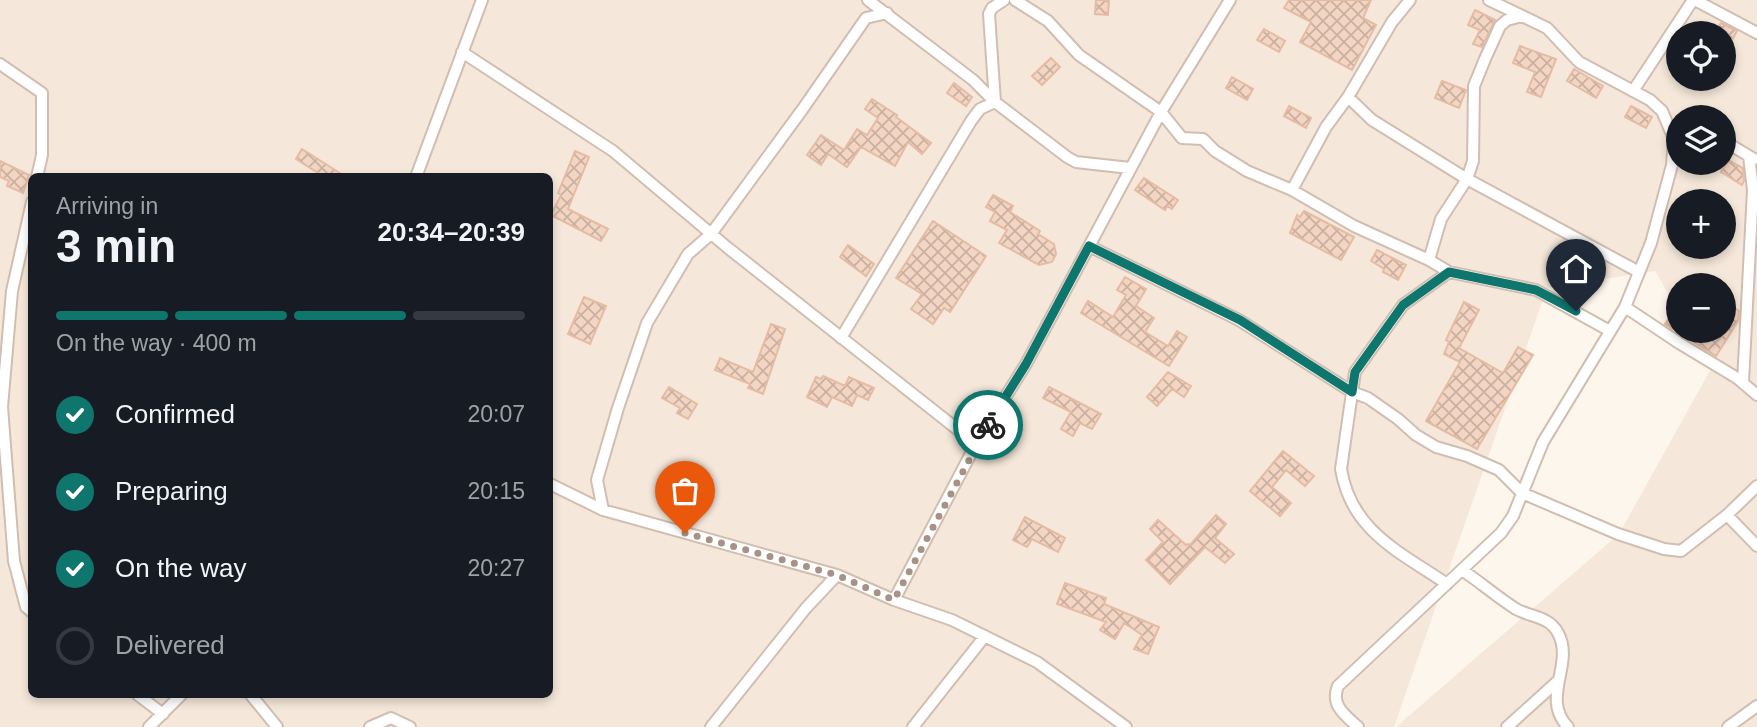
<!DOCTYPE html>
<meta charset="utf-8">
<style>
:root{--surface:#171b24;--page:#20242c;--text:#f1f3f6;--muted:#9ea1a6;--line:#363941;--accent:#0f766e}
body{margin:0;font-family:Helvetica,sans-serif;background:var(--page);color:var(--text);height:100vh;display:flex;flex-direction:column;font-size:26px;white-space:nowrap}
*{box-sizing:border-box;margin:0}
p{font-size:23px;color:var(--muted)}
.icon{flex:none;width:38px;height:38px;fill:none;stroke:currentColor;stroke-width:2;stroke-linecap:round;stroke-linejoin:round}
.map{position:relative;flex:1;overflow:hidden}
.panel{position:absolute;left:28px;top:173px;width:525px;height:525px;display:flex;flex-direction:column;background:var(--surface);border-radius:10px;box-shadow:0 4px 10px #0003}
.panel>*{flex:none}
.fabs{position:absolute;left:1666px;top:21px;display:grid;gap:14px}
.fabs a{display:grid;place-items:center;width:70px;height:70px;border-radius:50%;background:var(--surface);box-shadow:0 4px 10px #0003;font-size:35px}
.pin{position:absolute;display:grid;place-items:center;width:60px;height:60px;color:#fff;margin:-72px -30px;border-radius:50% 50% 50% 0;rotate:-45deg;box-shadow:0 0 7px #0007}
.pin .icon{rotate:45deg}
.courier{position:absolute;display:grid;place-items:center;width:70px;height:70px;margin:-35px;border:5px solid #0f766e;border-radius:50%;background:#fff;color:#222;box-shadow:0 2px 9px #0007}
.summary em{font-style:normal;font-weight:700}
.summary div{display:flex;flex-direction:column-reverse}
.summary{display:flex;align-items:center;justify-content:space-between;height:119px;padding:0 28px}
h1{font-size:46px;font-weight:700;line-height:52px}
.bar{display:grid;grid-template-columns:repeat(4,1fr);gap:10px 7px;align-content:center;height:84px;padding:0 28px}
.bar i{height:9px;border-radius:5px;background:var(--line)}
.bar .selected{background:var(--accent)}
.bar p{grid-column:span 4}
ol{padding:0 28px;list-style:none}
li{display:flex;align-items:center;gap:21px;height:77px}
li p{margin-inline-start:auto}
li .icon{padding:7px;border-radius:50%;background:var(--accent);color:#fff;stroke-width:4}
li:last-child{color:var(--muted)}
li i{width:38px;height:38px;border:4px solid var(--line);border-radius:50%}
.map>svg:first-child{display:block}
.residential{fill:#f5e8da;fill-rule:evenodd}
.building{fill:url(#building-cross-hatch);stroke:#e6bba3;stroke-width:2}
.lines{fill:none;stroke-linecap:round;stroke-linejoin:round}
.minor-casing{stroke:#d1beb0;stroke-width:14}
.minor{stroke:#fff;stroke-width:10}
.done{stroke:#a89285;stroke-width:7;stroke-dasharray:0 12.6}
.route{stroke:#0f766e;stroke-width:9}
</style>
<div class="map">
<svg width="1757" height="727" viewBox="0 0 1757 727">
<defs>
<pattern id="building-cross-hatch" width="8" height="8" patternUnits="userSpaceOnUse" patternTransform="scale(1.75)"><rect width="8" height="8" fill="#f3d5c3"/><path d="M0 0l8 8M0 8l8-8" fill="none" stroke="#cab0a1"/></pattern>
</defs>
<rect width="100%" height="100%" fill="#fdf6ec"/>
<!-- residential -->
<path class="residential" d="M0,0H1757V727H1396L1619,534L1712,367L1690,331H1724V285H1678V310L1655,271L1547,288L1394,727H0ZM1678,33H1724V79H1678ZM1678,117H1724V163H1678ZM32,177H550V695H32ZM1678,201H1724V247H1678Z"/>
<!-- building -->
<path class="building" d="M1096,0H1109L1108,15L1095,14Z
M1289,0H1371L1363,18L1376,25L1352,70L1300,42L1311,22L1284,8Z
M1475,10L1495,20L1482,47L1473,44L1480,30L1468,25Z
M1721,23L1737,31L1731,42L1724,38V33L1715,32Z
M1264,29L1285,41L1279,52L1257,40Z
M1520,46L1556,59L1541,97L1527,92L1535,72L1513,63Z
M1051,58L1060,67L1042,85L1032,76Z
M1574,69L1603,86L1596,98L1567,81Z
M1232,77L1253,89L1247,100L1226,88Z
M1442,81L1466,90L1459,108L1435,98Z
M954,83L972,97L966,106L947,93Z
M872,99L897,115L896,117L931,143L922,154L908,142L895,166L861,147L847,167L828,154L821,165L807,155L821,135L844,150L857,129L867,135L878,118L865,109Z
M1289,106L1311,118L1306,128L1284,116Z
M1631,106L1652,117L1646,128L1625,117Z
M302,149L346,177H317L318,173L296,159Z
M575,151L589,157L568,209L608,229L601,241L551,215L561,195L558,193Z
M1728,160L1743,168L1744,181L1742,185L1721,172Z
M0,161L29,175L23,193L7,186L9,181L0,177Z
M1144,178L1178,200L1172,209L1167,206L1165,210L1135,190Z
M993,195L1013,206L1010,212L1040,231L1038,234L1054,244L1056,254L1052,262L1039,265L999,243L1007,230L990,221L995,212L986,207Z
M1304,211L1354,237L1341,260L1290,233L1297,215L1300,217Z
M933,221L986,256L950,312L944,308L933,324L911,309L922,294L896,278Z
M848,245L874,264L866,276L840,257Z
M1377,250L1406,265L1398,280L1383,272L1384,269L1371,261Z
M1125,277L1146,289L1136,306L1154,318L1145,332L1168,346L1177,331L1187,337L1169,366L1081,313L1088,301L1113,317L1126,295L1117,290Z
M584,297L606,306L590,344L568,334Z
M1724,301L1739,311L1738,321L1716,356L1665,324L1678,304V331H1694L1707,338L1711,331H1724Z
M1464,302L1479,310L1459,348L1503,373L1518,347L1533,355L1477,449L1426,421L1460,362L1444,354L1449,342L1446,340Z
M771,324L785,329L763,394L748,388L750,384L715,370L720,358L753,372Z
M1168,372L1191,386L1184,397L1172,389L1157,406L1147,397Z
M823,376L845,386L849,377L874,388L868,400L857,395L852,406L832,397L827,407L807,397L816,377L821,379Z
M669,387L697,404L688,419L677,413L680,408L662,398Z
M1049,387L1101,414L1092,429L1080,423L1073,436L1061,429L1071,412L1043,398Z
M1283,451L1314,476L1305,486L1286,470L1272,487L1291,503L1280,516L1250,491Z
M1216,515L1226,524L1215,538L1234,554L1225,563L1205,547L1170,584L1146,560L1163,542L1150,529L1158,520L1186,545L1188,544L1190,545Z
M1025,517L1065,538L1058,552L1032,539L1027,547L1013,540Z
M1065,583L1106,598L1104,604L1159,627L1148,654L1134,649L1142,635L1124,623L1115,639L1100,630L1106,622L1057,604Z"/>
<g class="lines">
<defs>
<path id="minor" d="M868,0L973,80L995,102L1067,157L1076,162L1130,168
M1015,0L1048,21L1079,55L1161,112L1182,138L1203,139L1215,151L1247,171L1292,190L1354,226L1429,260L1449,272L1536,290L1610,331
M1695,0L1757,33
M462,52L613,151L728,248L976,444
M0,64L42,93V155L37,177
M1633,91L1693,0
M1348,97L1372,120L1467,179L1639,272
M1724,141L1754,159
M416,177L482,0
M1292,190L1326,127L1348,97L1392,22L1410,0
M32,202L12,291L2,407L14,561L26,607L32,612
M1089,246L1239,320L1352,392L1368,398L1398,419L1416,435L1436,447L1467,456L1499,470L1522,493L1618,534L1664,549L1681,551L1727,515L1757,486
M1429,260L1441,219L1467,179L1473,161L1474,86L1485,59L1500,26L1507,20L1522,16
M1625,307L1679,343L1737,378L1757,395
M841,338L971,121L980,109L995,102L989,14L992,8L1004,0
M1743,382L1753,190L1749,156
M550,484L603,510L837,575L894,600L952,620L1037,662L1126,727
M603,510L597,480L618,408L647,323L688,254L711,234L802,110L866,18L887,13
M1727,515L1757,546
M1462,570C1480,582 1497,597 1516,609C1530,617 1549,616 1558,633C1575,664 1540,698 1568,727
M1447,584C1400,552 1351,531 1341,469L1355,372L1403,305L1449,272
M894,600L976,444L1026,364L1161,112L1230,0
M138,695L163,714
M251,695L277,727
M149,727L181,695
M370,727L391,718L410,727
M711,727L806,608L837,575
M913,727L985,636
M1358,727C1345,715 1330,705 1338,686L1501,533L1513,516L1543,442L1625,307L1651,243L1672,165L1674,139L1662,111L1650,100L1579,62L1547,28L1489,0
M1507,727L1559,680
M1728,727L1757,706"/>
</defs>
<!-- minor casing -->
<use href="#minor" class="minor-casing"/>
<!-- minor -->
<use href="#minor" class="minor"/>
</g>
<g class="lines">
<!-- done -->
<path class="done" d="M685,533L837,575L894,600L988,425"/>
<!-- route -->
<path class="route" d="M988,425L1026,364L1089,246L1240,320L1352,392L1355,372L1403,305L1449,272L1536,290L1576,311"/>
</g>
</svg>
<div class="fabs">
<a><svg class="icon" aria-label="locate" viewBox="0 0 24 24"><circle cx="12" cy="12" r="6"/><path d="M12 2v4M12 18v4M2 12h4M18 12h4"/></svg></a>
<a><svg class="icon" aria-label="layers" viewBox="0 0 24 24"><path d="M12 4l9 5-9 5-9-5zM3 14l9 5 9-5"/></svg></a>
<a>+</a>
<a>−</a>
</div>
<div class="pin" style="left:685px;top:533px;background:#ea580c"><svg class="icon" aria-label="bag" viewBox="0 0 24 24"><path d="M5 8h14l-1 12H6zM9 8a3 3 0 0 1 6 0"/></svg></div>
<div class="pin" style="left:1576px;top:311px;background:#1f2937"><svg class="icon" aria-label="home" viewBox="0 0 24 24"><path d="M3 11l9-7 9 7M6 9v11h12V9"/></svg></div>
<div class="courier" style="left:988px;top:425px"><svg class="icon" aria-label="bike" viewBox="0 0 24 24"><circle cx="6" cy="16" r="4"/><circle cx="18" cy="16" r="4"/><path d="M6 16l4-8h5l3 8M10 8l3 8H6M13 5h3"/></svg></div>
<section class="panel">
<div class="summary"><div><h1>3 min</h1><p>Arriving in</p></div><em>20:34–20:39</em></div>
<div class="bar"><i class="selected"></i><i class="selected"></i><i class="selected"></i><i></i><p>On the way · 400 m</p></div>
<ol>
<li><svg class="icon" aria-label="check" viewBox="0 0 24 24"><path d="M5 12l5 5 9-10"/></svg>Confirmed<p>20:07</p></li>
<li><svg class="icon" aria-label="check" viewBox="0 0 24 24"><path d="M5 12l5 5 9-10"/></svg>Preparing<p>20:15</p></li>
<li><svg class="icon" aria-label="check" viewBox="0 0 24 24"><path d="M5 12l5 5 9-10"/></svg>On the way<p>20:27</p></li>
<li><i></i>Delivered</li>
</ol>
</section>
</div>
